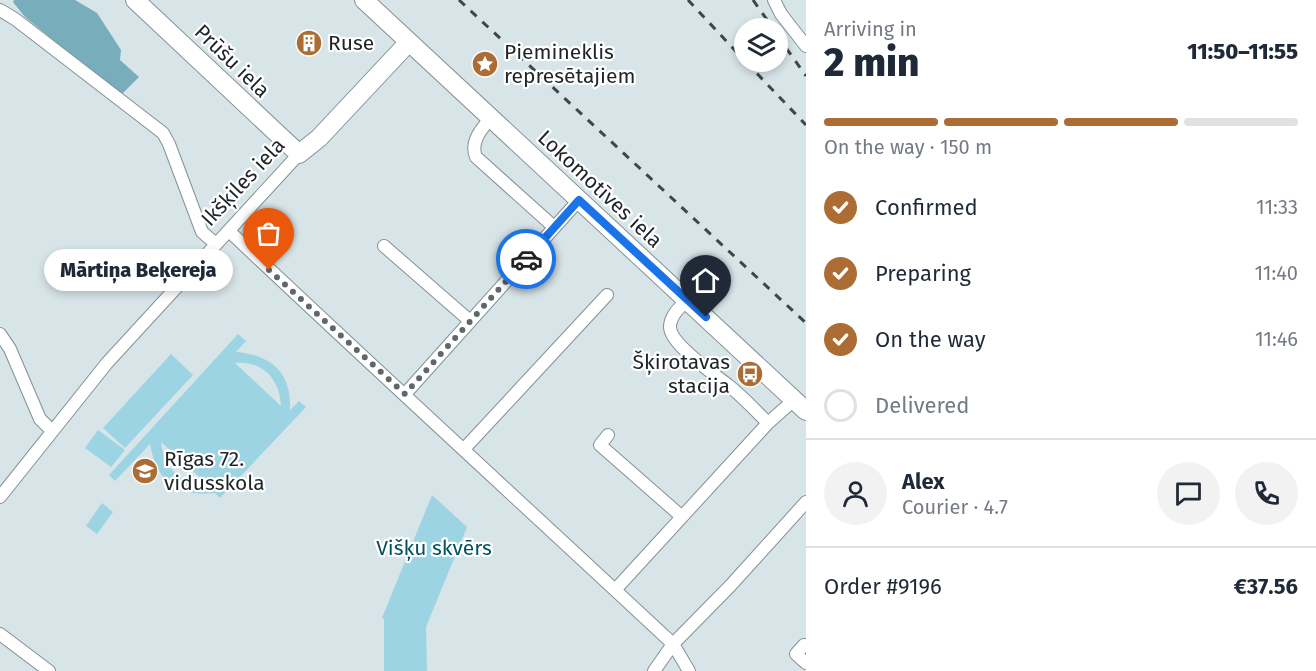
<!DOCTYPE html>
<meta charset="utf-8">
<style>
:root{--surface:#fff;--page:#f2f2f3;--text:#1f2937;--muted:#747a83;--line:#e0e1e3;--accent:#ac6d34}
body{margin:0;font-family:"Fira Sans",sans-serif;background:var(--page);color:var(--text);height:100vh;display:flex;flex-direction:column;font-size:22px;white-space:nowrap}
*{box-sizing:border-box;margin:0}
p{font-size:20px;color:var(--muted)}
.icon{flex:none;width:33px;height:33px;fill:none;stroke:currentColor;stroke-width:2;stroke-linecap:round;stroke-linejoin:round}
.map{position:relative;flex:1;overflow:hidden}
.details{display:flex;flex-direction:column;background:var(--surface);width:510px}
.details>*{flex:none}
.tools{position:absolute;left:734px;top:18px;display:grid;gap:12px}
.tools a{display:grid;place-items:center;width:54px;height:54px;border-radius:50%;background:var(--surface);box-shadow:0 3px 9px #0003;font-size:30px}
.pin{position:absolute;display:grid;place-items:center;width:51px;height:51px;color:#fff;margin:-62px -26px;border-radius:50% 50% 50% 0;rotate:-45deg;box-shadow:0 0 6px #0007}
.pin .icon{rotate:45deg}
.courier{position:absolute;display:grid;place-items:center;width:60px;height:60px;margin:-30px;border:4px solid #1a73e8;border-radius:50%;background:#fff;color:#222;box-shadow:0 2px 8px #0007}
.bubble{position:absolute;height:42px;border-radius:21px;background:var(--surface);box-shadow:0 3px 9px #0003;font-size:20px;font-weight:800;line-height:42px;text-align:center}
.overview em{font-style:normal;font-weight:800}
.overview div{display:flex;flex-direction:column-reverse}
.overview{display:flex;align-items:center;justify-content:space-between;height:102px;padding:0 18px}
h1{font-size:39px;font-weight:800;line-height:45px}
.bar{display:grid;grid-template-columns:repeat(4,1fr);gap:9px 6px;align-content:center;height:72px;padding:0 18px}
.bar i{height:8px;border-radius:4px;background:var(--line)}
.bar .active{background:var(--accent)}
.bar p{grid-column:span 4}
.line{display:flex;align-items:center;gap:15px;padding:0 18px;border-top:2px solid var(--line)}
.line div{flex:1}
.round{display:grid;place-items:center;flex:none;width:63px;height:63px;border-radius:32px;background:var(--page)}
ol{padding:0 18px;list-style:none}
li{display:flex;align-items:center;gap:18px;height:66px}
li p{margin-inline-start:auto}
li .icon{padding:6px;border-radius:50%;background:var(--accent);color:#fff;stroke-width:4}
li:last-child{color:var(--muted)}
li i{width:33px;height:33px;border:3px solid var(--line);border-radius:50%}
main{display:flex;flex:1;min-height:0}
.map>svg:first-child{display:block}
.green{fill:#9dd4e3;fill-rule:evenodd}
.forest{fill:#78aebc}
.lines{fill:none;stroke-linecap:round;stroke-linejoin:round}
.street-casing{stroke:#849194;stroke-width:14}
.secondary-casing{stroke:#849194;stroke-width:20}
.street{stroke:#fff;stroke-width:12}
.secondary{stroke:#fff;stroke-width:18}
.rail{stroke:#3f4648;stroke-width:3;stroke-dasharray:8 8;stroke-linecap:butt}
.done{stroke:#5f676a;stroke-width:6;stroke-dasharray:0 10.8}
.route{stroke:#1a73e8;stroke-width:8}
.labels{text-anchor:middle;stroke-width:4.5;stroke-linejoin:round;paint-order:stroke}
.poi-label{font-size:21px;fill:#1f2426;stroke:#fff;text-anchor:start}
.street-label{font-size:21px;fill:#1f2426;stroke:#fff}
.park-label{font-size:21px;fill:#005161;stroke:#fff}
</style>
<main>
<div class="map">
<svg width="806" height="671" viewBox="0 0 806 671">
<rect width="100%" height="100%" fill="#d7e4e8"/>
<!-- green -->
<path class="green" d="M238,334L246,341L236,352C272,355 292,373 290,410L299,401L306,407L220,498L215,493C177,497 157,482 150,444L115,481L109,475ZM235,363C262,360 280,379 281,406ZM161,442L207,484C180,486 164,467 161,442Z
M171,354L193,375L125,448L103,428Z
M98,430L125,450L111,467L85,448Z
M432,495L467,527L426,627L427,671H384V619L382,618Z
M102,503L113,512L97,534L86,526Z"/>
<!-- forest -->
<path class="forest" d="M14,0H75L97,13L121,50L120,60L139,77L121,95L25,17L13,2Z"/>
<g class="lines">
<defs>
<path id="street" d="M774,0L781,14L806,46
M0,10L15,19L163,133L169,144L202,232L216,244
M491,118C481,129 470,142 476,157L554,227
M229,231C376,370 525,506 673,644L689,671
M384,246L470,321
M687,300C680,307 670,316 670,327C670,344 714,374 728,385C742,396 755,410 768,423
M0,334L10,349L40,419L51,430
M405,394L579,200
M608,435L600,445L681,516
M464,449L607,295
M0,497L107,363L299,154
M615,590L768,423L794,400
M0,634L49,671
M804,645L796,654L806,663
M654,671L673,644L731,585L806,502"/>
<path id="secondary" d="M135,0L299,154L319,138L409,42
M364,0L806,411"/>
</defs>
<!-- street casing -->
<use href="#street" class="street-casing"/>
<!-- secondary casing -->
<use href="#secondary" class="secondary-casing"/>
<!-- street -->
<use href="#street" class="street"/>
<!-- secondary -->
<use href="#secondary" class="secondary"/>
<!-- rail -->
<path class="rail" d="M459,0L806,323
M688,0L744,60
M753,0L773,28
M777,35L806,76
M746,62L806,125"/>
</g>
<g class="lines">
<!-- done -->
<path class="done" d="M269,270L405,394L526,259"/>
<!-- route -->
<path class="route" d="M526,259L579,200L706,317"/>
</g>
<!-- icons -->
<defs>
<symbol id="building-disc" viewBox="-11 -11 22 22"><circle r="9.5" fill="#ac6d34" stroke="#fff"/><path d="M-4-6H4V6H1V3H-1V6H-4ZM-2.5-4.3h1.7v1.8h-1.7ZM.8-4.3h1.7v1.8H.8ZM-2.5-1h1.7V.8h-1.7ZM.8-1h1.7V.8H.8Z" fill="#fff"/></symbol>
<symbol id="sight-disc" viewBox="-11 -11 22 22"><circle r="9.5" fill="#ac6d34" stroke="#fff"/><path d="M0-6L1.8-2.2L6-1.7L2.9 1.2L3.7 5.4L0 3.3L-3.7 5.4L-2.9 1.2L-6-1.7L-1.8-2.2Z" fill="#fff"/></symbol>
<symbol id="bus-disc" viewBox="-11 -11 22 22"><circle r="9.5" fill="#ac6d34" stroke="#fff"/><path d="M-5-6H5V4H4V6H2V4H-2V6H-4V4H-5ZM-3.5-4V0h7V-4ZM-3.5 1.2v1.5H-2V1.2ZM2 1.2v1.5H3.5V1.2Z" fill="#fff"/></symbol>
<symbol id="school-disc" viewBox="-11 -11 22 22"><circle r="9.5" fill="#ac6d34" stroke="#fff"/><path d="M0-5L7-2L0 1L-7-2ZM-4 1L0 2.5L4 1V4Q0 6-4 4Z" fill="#fff"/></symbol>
</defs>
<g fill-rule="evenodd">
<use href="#building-disc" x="294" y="28" width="30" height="30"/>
<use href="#sight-disc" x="470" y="49" width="30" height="30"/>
<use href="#bus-disc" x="735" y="359" width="30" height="30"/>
<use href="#school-disc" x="130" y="456" width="30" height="30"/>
</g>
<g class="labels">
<!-- poi labels -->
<g class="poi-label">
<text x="328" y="50">Ruse</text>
<text x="504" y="59">Piemineklis<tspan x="504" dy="24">represētajiem</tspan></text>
<text x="730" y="369" text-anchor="end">Šķirotavas<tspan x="730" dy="24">stacija</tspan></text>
<text x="164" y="466">Rīgas 72.<tspan x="164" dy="24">vidusskola</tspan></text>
</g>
<!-- street labels -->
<g class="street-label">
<text transform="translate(232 61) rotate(44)" y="7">Prūšu iela</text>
<text transform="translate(243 182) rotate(-47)" y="7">Ikšķiles iela</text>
<text transform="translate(600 189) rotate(43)" y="7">Lokomotīves iela</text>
</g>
<!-- park labels -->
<g class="park-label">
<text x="434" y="555">Višķu skvērs</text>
</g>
</g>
</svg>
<div class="tools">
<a><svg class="icon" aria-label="layers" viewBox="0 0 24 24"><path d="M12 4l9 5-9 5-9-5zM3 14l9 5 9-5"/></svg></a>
</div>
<div class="pin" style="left:269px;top:270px;background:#ea580c"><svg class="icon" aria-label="bag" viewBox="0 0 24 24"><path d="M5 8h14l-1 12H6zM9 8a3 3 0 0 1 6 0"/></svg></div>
<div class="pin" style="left:706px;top:317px;background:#1f2937"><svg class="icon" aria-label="home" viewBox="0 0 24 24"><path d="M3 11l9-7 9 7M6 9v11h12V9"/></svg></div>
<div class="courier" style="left:526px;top:259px"><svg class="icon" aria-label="car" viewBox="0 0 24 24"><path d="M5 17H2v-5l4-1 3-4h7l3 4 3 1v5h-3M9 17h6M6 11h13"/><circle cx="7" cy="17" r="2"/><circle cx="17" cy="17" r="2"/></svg></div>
<div class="bubble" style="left:44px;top:249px;width:189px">Mārtiņa Beķereja</div>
</div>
<section class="details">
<div class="overview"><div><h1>2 min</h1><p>Arriving in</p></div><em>11:50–11:55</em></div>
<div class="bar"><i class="active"></i><i class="active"></i><i class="active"></i><i></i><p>On the way · 150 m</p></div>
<ol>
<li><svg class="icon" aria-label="check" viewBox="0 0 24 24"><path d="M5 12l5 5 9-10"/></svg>Confirmed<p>11:33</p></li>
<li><svg class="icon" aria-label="check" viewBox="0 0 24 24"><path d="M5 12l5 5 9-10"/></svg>Preparing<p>11:40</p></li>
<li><svg class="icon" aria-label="check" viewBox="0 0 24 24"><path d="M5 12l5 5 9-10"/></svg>On the way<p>11:46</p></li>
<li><i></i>Delivered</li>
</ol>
<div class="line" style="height:108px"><a class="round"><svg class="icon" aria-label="person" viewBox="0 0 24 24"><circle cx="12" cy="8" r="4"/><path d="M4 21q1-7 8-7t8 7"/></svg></a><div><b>Alex</b><p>Courier · 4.7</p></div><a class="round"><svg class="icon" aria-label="chat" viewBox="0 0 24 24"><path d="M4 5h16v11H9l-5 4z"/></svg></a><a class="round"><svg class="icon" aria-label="phone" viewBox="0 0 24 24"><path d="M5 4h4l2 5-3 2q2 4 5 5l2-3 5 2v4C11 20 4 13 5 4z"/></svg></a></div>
<div class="line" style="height:78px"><div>Order #9196</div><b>€37.56</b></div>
</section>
</main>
